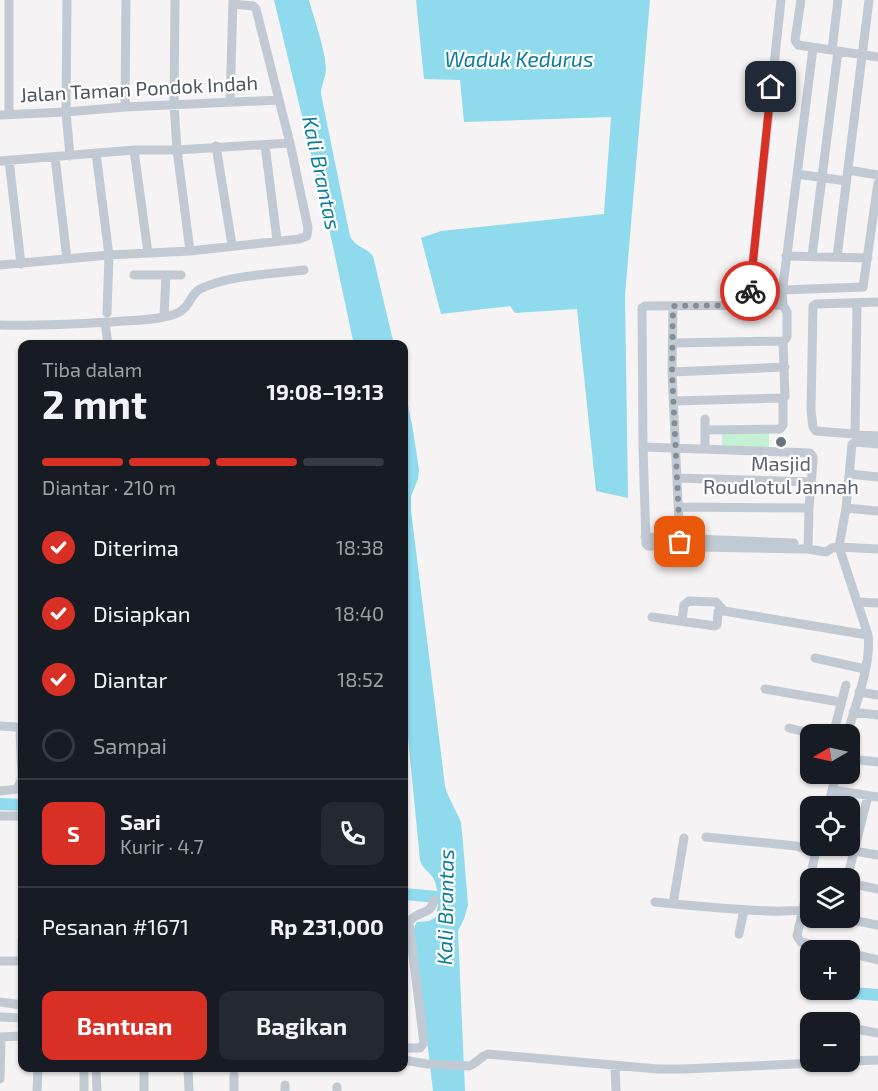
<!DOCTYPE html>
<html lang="id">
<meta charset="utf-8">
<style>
:root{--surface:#171b24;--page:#242831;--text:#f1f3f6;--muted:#9ea1a6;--line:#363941;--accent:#d93025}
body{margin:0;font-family:"Exo 2",sans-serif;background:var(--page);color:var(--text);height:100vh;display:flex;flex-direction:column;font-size:22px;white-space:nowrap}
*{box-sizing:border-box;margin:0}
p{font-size:20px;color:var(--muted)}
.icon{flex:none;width:33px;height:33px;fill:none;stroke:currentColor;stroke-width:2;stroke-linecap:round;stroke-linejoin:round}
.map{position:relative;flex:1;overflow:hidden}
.drawer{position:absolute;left:18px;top:340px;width:390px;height:732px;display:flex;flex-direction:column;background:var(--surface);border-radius:12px;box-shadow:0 2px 4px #0004}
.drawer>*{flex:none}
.needle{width:39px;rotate:261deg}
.fabs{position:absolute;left:800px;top:724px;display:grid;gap:12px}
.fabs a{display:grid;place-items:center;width:60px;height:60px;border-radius:12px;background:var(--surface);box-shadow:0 2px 4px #0004;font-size:30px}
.pin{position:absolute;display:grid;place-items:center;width:51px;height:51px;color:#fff;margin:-26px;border-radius:12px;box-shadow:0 3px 9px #0006}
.courier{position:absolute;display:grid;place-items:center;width:60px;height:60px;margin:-30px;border:4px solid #d93025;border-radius:50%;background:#fff;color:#222;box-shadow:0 2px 8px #0007}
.head em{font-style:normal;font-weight:700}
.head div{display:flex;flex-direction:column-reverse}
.head{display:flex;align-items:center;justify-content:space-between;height:102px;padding:0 24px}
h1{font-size:39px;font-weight:700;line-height:45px}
.bar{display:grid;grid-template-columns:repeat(4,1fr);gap:9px 6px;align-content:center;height:72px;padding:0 24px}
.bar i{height:8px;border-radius:4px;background:var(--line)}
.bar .on{background:var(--accent)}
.bar p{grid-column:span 4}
.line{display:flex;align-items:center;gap:15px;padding:0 24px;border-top:2px solid var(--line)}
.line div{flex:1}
.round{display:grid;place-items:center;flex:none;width:63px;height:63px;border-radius:12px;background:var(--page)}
ol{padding:0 24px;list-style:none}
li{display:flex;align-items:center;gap:18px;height:66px}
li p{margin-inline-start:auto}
li .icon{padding:6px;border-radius:50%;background:var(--accent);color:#fff;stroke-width:4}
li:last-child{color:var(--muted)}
li i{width:33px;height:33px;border:3px solid var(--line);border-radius:50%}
.button{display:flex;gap:12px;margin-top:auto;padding:12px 24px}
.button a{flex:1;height:69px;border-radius:12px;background:var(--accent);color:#fff;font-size:24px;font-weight:700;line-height:69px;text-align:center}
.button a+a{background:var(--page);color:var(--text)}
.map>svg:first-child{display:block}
.green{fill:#c3f1d5}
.water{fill:#90daee}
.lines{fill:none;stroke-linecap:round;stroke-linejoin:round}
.river{stroke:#90daee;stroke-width:12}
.minor{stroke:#c1cad2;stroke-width:9}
.done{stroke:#868d94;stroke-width:6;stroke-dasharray:0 10.8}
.route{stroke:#d93025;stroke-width:8}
.worship-dot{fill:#6b7280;stroke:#fff;stroke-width:2}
.labels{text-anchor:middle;stroke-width:4.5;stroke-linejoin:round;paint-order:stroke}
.street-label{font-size:20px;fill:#4a5661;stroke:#fff}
.worship-label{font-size:20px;fill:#5b616d;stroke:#fff}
.water-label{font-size:21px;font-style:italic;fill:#0c7c9b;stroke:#fff}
</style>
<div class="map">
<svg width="878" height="1091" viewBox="0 0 878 1091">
<rect width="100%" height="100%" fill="#f5f3f3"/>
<!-- green -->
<path class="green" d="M722,431L769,432V448L722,447Z"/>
<!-- water -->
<path class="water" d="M274,0H309C314,19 326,51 326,70C325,79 321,86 321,94L350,236C356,248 366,247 373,256L394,345H354L329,228Z
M416,0H650L625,295L628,498L596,491L577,309L515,313L510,306L441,314L421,238L441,231L604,214L611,117L464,122L460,80L424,79Z
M404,386L413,430L419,470L418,479L411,496V510L445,786L447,793L461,822L463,843L468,905L464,919L458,931L465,1091H433L414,929L415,925L417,922L429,921L436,917C439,906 439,886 432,876C427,870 422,868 420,860L407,727L404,722Z"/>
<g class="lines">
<!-- river -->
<path class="river" d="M0,804L22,805
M404,894L447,898
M842,992L878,995"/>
<!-- minor -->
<path class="minor" d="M67,0L66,112L70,156
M175,0L174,104L177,150L190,251
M801,0L795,40L798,45L878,57
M832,50L838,0
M230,102L233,0
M125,107L126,0
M9,114V0
M0,115L66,112L125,107L279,100
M265,145L277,240
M216,146L232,245
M134,150L148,253
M96,153L109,255L107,313
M55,157L67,259
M9,160L21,264
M0,161L134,150H177L290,143
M848,170L878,175
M797,174L846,181
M786,256L868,258
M812,256L838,51
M837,257L869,0
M0,265L109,255L190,251L299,239L307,236L308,228L290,143L256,9L253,6L233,4
M134,275H166L164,316
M166,275H181
M783,290L863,287L878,183
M878,302L816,304L813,306L811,410L813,427L816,431L878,436
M746,305L745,293L749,291L750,288L781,0
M783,305L645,306L642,308L643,447L646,544L648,546L808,549L826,552L832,548L839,547L878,549
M673,306L672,372L680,546
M105,322L108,345
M0,325C37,326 74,324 111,322C131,320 155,321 175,314C191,308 189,295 200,289C229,275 273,274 304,270
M783,341L785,340L787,337V312L783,305L782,294L813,48
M673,343L783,341
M672,372L785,367
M783,398L785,397L783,341
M674,401L783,398V425L780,429L705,430
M705,419V448
M855,435L857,303
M643,447L810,453L813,457V461L809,508L808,549
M850,474L878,477
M677,478L812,482
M678,507L809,508
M846,508L878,511
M645,537L794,543
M857,602L878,603
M652,617L715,626L717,625L718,612L724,611L868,635
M682,621L684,605L689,601L716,602L724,611
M815,658L865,669
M765,689L840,702
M859,692L878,695
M853,712L878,715
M0,726L17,727L20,730L22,779L17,789L0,791
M789,728L818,735
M833,735L846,685
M847,735C855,706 872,663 868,635L839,547L846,508L852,444L856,442L878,444
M807,755L810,756
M849,759L878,762
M833,790L878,797
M828,807L836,774
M0,816H22
M706,837L796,846L815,852
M817,846L797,936L801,942L839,951
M854,851L878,855
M847,879L868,796
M849,883L878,889
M655,902C694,906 733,910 773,911C785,912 797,909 810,911
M673,904L684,838
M841,918L878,925
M739,934L744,910
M849,953L878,960
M0,961H22
M22,961V940
M0,1002L22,1005
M0,1017L22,1018
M850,1028L878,1033
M0,1037L22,1036
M404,1048H420L424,1043L409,923C415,910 431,917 434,900
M404,1060L427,1064L469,1066C476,1064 481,1056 488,1054L658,1069H684L839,1062
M849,1061L878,1060
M615,1066L616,1091
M96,1068L97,1091
M144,1068V1091
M188,1068L189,1091
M234,1075V1091
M0,1079L1,1037
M285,1085V1091
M337,1087V1091
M37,1091L38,1068
M84,1091V1068"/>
</g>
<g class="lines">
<!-- done -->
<path class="done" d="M680,542L672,372L673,306L746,305L745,293L750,291"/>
<!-- route -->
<path class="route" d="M750,291L771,87"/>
</g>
<!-- markers -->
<circle class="worship-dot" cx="781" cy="442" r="6"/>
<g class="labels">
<!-- street labels -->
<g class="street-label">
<text transform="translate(139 89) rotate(-3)" y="7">Jalan Taman Pondok Indah</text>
</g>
<!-- worship labels -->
<g class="worship-label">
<text x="781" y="471">Masjid<tspan x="781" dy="23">Roudlotul Jannah</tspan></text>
</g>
<!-- water labels -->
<g class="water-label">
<text x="519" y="67">Waduk Kedurus</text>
<text transform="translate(321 173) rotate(78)" y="7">Kali Brantas</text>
<text transform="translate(446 907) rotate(-89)" y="7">Kali Brantas</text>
</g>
</g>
</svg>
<div class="fabs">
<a><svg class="needle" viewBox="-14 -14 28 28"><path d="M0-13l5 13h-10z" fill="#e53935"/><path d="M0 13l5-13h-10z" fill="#9ea1a6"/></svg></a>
<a><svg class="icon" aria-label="locate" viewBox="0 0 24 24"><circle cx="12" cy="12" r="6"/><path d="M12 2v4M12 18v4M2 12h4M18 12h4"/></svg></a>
<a><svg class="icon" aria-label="layers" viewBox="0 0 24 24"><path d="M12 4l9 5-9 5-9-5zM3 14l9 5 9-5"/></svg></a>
<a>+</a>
<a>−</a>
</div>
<div class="pin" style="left:680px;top:542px;background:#ea580c"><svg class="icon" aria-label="bag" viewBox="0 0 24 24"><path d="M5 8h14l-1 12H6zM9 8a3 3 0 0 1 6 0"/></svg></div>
<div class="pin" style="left:771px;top:87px;background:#1f2937"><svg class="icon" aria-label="home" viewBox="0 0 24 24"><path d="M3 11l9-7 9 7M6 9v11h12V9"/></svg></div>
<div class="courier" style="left:750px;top:291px"><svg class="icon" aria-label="bike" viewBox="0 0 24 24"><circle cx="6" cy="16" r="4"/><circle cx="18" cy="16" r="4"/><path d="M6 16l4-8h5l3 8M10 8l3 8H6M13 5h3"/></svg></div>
<section class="drawer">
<div class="head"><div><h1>2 mnt</h1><p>Tiba dalam</p></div><em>19:08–19:13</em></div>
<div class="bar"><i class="on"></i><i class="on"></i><i class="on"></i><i></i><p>Diantar · 210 m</p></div>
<ol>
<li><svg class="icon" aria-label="check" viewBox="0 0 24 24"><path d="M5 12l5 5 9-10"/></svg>Diterima<p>18:38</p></li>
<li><svg class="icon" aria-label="check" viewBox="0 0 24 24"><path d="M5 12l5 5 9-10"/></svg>Disiapkan<p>18:40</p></li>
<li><svg class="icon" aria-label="check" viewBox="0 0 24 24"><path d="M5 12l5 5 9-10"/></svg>Diantar<p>18:52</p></li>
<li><i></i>Sampai</li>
</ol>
<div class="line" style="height:108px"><b class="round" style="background:var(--accent);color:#fff">S</b><div><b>Sari</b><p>Kurir · 4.7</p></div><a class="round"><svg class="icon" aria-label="phone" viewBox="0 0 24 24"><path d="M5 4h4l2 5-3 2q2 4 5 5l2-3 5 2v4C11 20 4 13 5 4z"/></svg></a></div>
<div class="line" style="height:78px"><div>Pesanan #1671</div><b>Rp 231,000</b></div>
<div class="button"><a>Bantuan</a><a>Bagikan</a></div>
</section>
</div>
